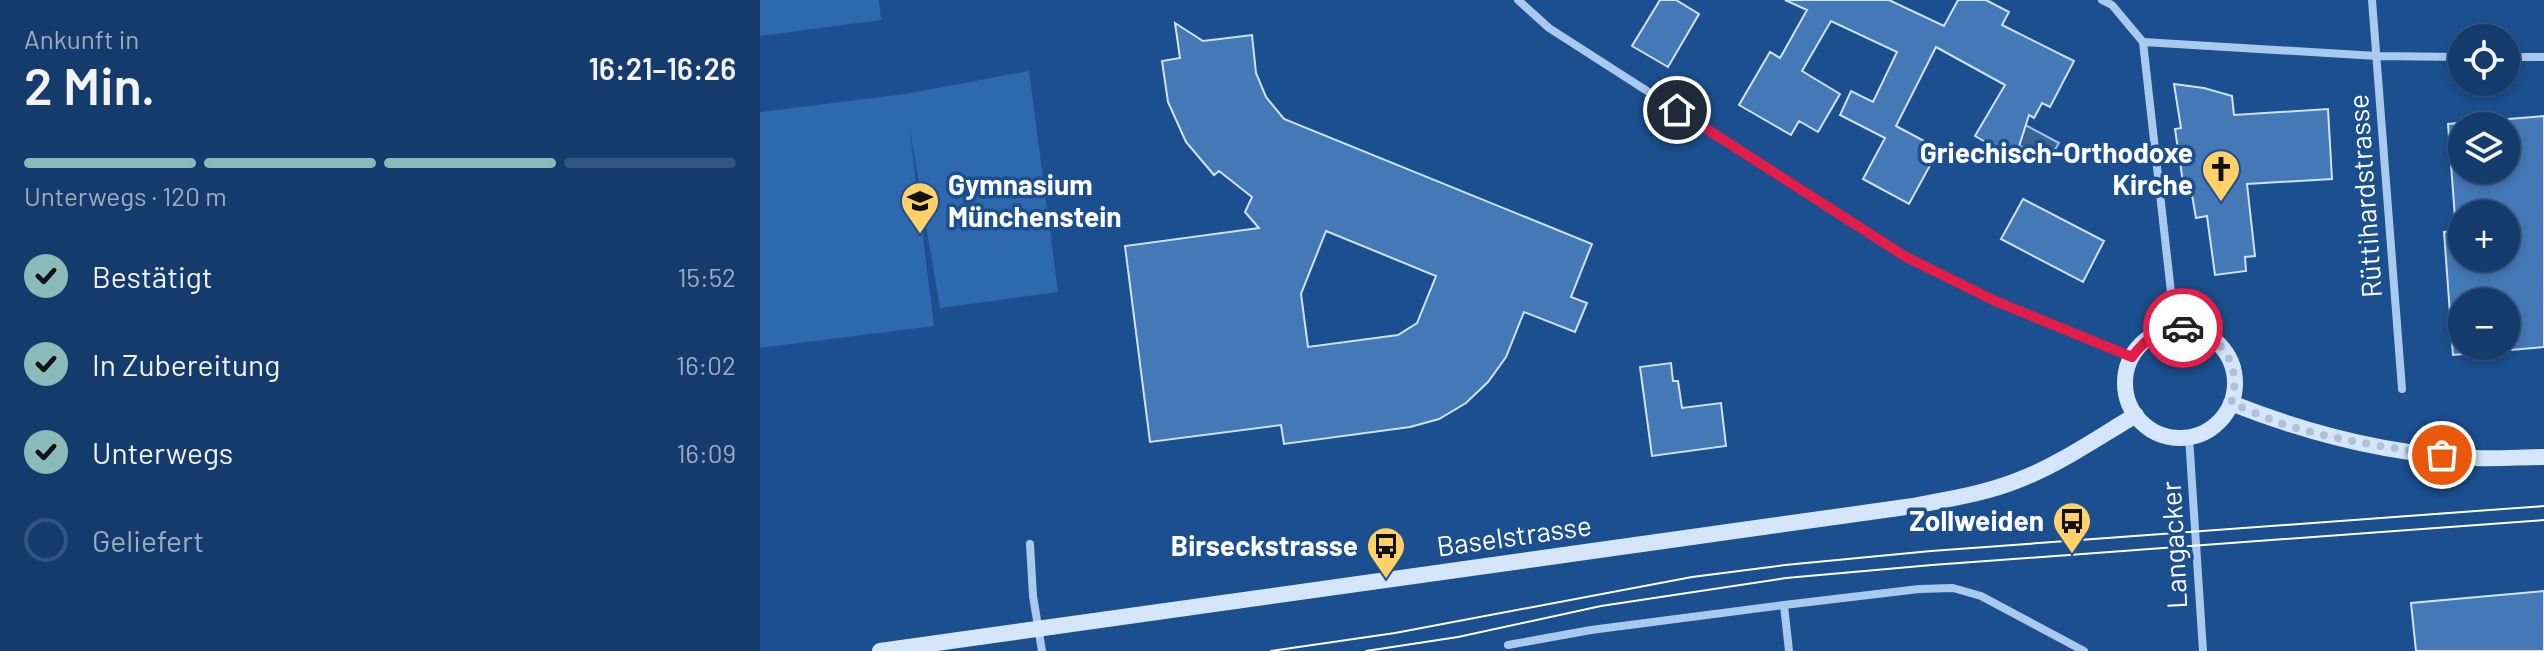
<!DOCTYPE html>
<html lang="de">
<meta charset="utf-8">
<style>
:root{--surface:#143b6b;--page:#1d4271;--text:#f1f3f6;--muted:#9dadc1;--line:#33557e;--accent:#8bbbb9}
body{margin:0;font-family:Barlow,sans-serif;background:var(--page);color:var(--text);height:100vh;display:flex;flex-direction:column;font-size:30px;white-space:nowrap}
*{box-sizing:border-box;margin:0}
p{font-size:26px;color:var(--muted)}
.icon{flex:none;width:44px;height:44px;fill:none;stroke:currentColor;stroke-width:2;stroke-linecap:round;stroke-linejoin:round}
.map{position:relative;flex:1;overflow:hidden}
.panel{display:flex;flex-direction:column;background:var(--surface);width:760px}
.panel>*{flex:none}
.buttons{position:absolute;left:1688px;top:24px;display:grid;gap:16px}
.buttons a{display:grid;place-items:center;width:72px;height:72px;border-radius:50%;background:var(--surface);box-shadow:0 4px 12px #0003,0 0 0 2px var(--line);font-size:40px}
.pin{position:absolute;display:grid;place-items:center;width:68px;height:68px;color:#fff;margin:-34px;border:4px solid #fff;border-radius:50%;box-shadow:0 2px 8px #0007}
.courier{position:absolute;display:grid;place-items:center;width:80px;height:80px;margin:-40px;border:6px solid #e11d48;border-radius:50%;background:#fff;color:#222;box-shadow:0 2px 10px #0007}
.head em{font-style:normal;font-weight:600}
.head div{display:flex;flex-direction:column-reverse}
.head{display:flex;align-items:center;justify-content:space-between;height:136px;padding:0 24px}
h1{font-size:52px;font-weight:600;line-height:60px}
.bar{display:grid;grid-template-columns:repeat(4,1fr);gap:12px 8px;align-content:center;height:96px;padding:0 24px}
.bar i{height:10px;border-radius:6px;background:var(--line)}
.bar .selected{background:var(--accent)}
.bar p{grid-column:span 4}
ol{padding:0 24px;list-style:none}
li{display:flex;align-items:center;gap:24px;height:88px}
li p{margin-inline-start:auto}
li .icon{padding:8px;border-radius:50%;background:var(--accent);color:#111;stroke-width:4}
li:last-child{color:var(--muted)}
li i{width:44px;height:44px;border:4px solid var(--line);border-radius:50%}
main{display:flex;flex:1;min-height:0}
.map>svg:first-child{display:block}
.green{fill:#2e69ad}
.water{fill:#3c6290;stroke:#9cc4f0;stroke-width:2}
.building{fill:#4478b7;stroke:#cfe3fa;stroke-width:2;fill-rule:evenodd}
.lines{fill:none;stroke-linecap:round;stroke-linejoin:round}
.minor{stroke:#a9c9ee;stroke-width:8}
.secondary{stroke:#d6e6fa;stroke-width:16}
.tram{stroke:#fff;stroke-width:2}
.done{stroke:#afc1d8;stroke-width:8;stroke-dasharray:0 14.4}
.route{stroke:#e11d48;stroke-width:10}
.labels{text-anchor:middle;stroke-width:7;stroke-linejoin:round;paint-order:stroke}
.poi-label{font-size:28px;font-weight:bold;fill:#fff;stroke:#1b4f8f;text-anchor:end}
.street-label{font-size:28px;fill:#fff;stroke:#1b4f8f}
</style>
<main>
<section class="panel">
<div class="head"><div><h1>2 Min.</h1><p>Ankunft in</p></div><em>16:21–16:26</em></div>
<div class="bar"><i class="selected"></i><i class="selected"></i><i class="selected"></i><i></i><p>Unterwegs · 120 m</p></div>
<ol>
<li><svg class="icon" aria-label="check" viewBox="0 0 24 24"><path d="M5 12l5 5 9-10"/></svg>Bestätigt<p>15:52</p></li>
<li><svg class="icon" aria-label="check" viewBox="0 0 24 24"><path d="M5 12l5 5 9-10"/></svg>In Zubereitung<p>16:02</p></li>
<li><svg class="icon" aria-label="check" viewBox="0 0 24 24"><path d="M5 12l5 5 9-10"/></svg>Unterwegs<p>16:09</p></li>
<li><i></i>Geliefert</li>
</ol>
</section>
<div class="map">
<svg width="1784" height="651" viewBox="0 0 1784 651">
<rect width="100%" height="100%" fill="#1b4f8f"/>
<!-- green -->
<path class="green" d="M0,0H119L121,20L0,36Z
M269,71L298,292L180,308L149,125L174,326L0,348V112L145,94Z"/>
<!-- water -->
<path class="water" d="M1243,113L1299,143L1288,161L1256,144Z"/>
<!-- building -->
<path class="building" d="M900,0H916L939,14L908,67L872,46Z
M1025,0H1129L1184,26L1198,0H1226L1249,12L1242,25L1314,61L1290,107L1282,103L1274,118L1269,115L1255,159L1215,136L1245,85L1176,47L1136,126L1179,149L1149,204L1103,179L1125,138L1080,115L1091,91L1113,102L1137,52L1071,21L1042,71L1080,94L1058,132L1039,121L1031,135L979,105L1010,52L1020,58L1047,10Z
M415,23L443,41L492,35L496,73L506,97L524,119L832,244L811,297L827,303L815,332L764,312L746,357L728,382L706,403L679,419L650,427L524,444L521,425L390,442L365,246L499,228L485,212L492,197L459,171L454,175L426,142L408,102L402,61L420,58ZM566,231L676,276L657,323L638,335L548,347L541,294Z
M1414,84L1444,88L1472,96L1474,115L1568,109L1572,179L1487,184L1495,256L1485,257L1486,271L1455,275L1447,216L1436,218L1432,195L1425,196L1415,129L1421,128Z
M1784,116V347L1693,355L1684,232L1696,231L1688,124ZM1702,126H1746V170H1702ZM1702,214H1746V258H1702ZM1702,302H1746V346H1702Z
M1263,199L1344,241L1323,282L1241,239Z
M911,363L913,381H918L922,408L961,403L966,446L892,456L880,367Z
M1784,591V651H1656L1651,603Z"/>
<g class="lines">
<!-- minor -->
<path class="minor" d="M758,0L789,28L1146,257L1235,301L1372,357
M1342,0L1352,5L1383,42L1617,56L1702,57
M1612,0L1642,389
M1383,42L1415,328
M1746,57H1784
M1429,437L1443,651
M270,544L273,596L282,651
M1024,605L1029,651
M748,645L831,630L1024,605L1159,589L1193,588L1221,596L1324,651"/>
<!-- secondary -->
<path class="secondary" d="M1365 383a55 55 0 1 1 110 0a55 55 0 1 1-110 0Z
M1471,403C1549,434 1632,455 1716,458C1739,459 1762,457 1784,457
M120,651L1153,506C1188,499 1223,494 1256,481C1299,465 1337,438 1376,415"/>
<!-- tram -->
<path class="tram" d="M511,651L635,633L932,577L1025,565L1171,551L1784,506
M606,651L698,637L841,606L1026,578L1172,565L1784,520"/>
</g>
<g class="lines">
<!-- done -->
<path class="done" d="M1423,328C1462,332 1483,367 1471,403C1488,410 1506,418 1523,424C1575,441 1629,447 1682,455"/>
<!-- route -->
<path class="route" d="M917,110L1146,257L1235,301L1372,357C1385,339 1400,328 1423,328"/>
</g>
<!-- icons -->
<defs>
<symbol id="church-pin" viewBox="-11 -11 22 30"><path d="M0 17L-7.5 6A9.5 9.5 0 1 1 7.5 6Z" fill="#ffd166" stroke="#1b4f8f"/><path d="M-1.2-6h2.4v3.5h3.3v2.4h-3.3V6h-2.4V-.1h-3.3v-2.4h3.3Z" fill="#111"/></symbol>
<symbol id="school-pin" viewBox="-11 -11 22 30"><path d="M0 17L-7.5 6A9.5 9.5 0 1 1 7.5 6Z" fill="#ffd166" stroke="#1b4f8f"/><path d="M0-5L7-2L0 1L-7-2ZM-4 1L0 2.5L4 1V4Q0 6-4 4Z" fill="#111"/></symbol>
<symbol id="bus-pin" viewBox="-11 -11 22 30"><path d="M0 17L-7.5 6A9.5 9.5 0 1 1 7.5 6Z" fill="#ffd166" stroke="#1b4f8f"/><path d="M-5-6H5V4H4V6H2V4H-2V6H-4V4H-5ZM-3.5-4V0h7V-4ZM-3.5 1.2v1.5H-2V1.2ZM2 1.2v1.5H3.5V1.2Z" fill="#111"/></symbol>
</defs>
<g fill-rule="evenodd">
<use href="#church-pin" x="1439" y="147" width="44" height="60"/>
<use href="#school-pin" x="138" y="179" width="44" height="60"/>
<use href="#bus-pin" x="1290" y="499" width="44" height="60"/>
<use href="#bus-pin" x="604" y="524" width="44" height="60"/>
</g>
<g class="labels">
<!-- poi labels -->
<g class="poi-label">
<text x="1433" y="163">Griechisch-Orthodoxe<tspan x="1433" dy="32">Kirche</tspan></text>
<text x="188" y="195" text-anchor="start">Gymnasium<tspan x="188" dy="32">Münchenstein</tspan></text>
<text x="1284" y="531">Zollweiden</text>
<text x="598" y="556">Birseckstrasse</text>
</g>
<!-- street labels -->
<g class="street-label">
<text transform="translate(1605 196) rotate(-94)" y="10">Rüttihardstrasse</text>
<text transform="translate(754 536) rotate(-8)" y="10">Baselstrasse</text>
<text transform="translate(1414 545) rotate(-93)" y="10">Langacker</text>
</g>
</g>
</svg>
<div class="buttons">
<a><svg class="icon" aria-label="locate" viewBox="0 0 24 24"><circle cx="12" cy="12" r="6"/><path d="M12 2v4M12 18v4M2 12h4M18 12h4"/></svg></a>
<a><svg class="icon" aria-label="layers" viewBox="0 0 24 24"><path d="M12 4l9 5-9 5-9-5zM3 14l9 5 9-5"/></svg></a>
<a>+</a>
<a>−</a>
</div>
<div class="pin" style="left:1682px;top:455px;background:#ea580c"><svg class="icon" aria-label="bag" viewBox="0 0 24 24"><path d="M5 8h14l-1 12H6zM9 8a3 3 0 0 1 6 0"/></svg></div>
<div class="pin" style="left:917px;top:110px;background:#1f2937"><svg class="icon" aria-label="home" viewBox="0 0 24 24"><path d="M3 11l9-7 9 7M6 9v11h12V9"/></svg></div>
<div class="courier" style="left:1423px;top:328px"><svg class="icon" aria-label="car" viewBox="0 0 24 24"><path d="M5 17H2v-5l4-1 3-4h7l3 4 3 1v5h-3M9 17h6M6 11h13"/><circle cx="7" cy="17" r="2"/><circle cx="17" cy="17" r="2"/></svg></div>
</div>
</main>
